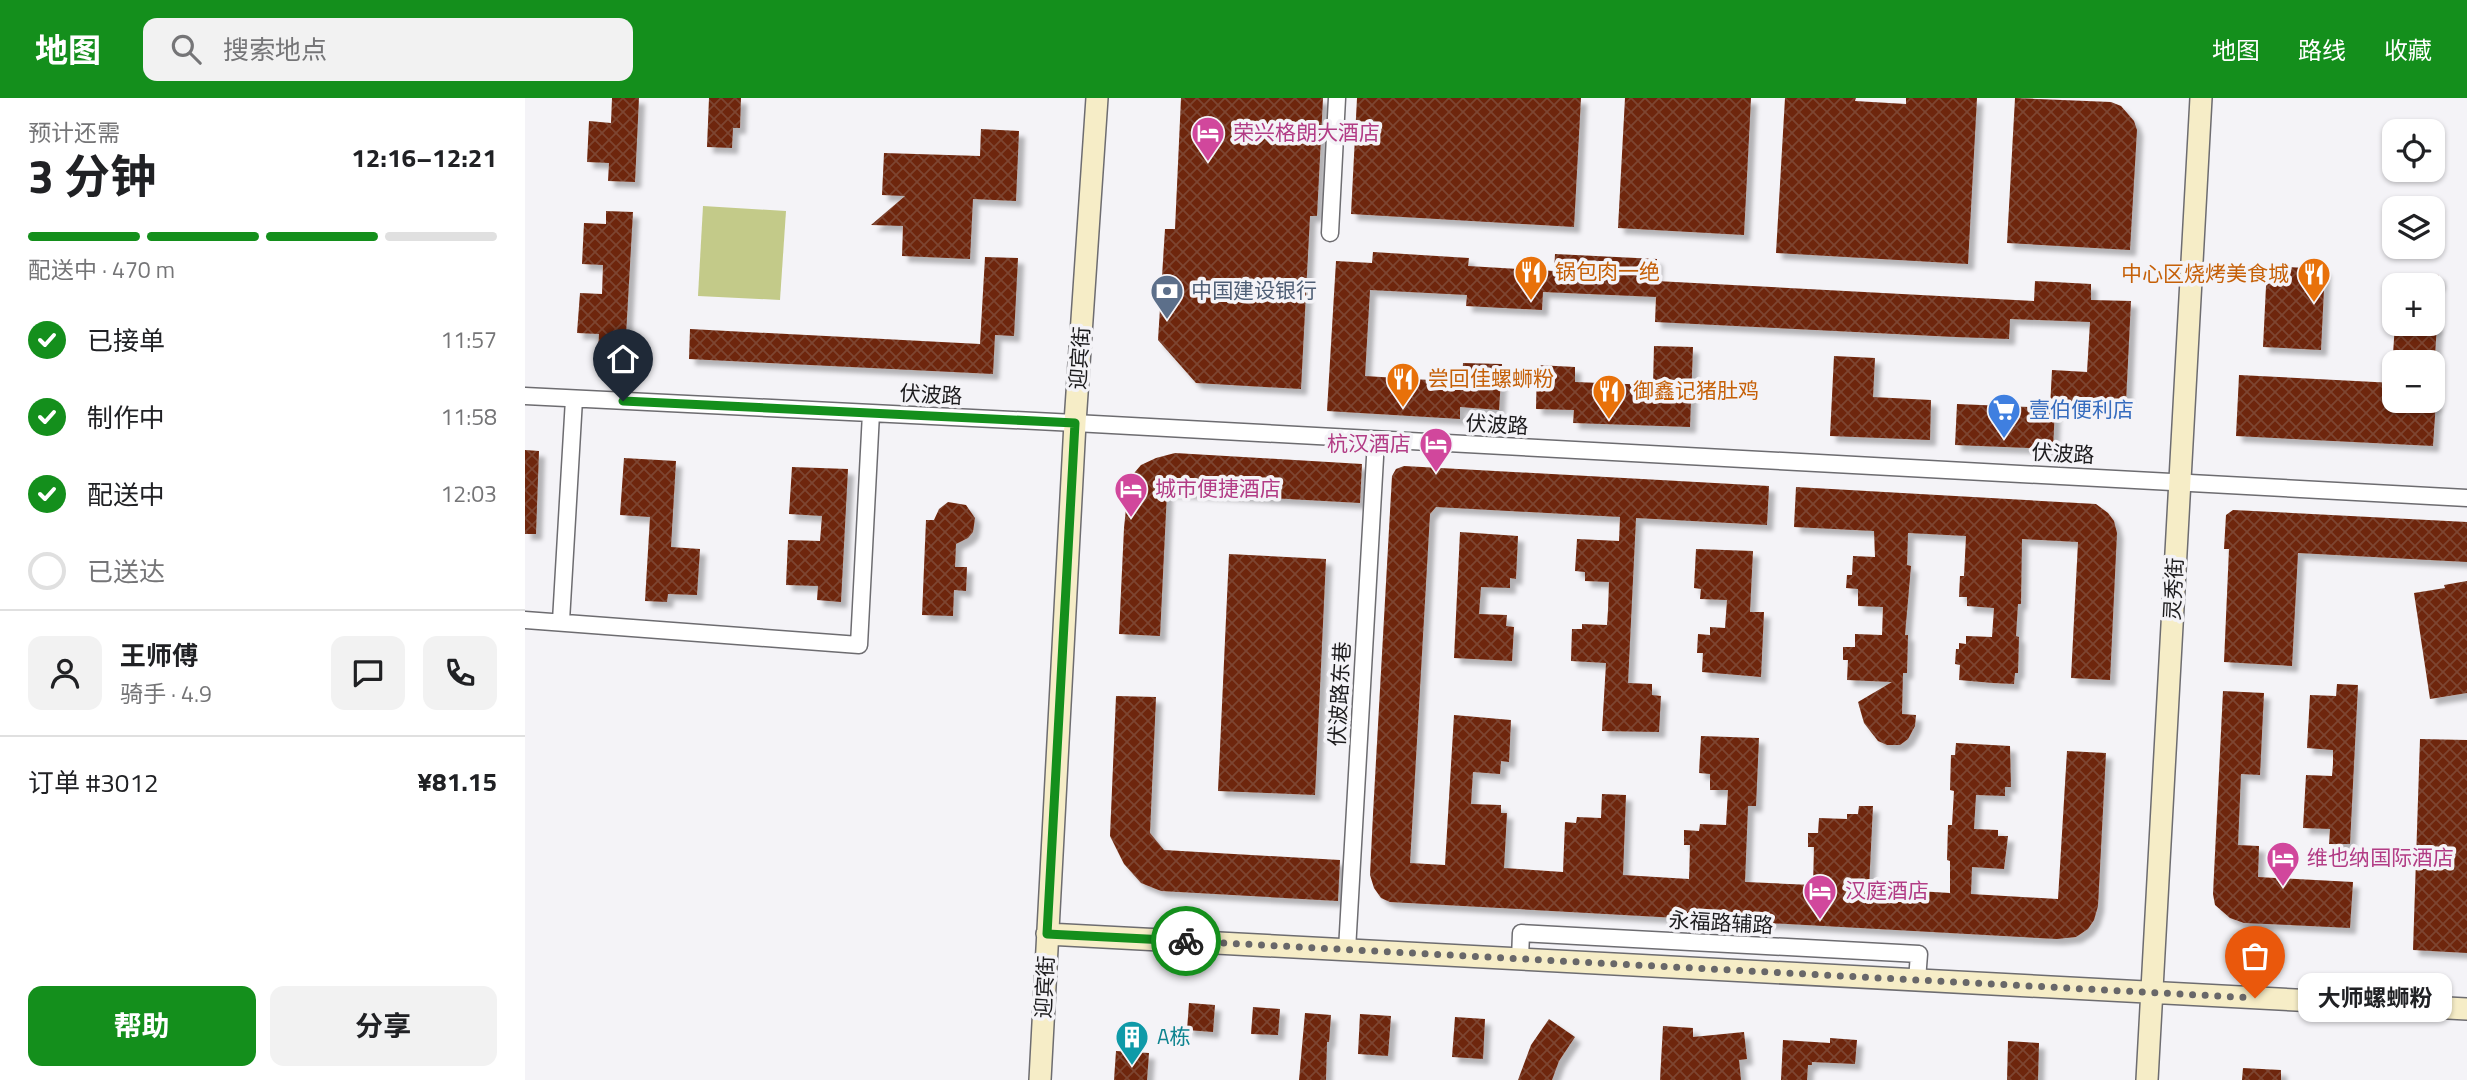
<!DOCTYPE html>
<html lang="zh">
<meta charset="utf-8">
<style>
:root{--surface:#fff;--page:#f2f2f2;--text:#202124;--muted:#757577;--line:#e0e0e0;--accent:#148f1c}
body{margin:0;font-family:"Titillium Web","Noto Sans SC",sans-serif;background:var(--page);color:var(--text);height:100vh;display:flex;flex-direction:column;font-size:26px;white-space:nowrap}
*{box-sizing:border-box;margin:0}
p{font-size:23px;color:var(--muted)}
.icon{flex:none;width:38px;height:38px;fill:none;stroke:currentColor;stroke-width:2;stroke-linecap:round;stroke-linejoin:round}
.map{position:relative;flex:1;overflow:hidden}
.drawer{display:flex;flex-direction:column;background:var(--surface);width:525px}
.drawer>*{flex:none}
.controls{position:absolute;left:1857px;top:21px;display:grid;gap:14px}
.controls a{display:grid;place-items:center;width:63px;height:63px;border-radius:14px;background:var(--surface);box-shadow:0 2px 5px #0004;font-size:35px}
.pin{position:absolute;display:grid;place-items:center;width:60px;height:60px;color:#fff;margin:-72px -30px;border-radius:50% 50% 50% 0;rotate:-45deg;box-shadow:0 0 7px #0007}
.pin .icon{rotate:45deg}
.courier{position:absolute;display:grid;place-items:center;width:70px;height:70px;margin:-35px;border:5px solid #148f1c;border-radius:50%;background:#fff;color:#222;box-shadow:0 2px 9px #0007}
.bubble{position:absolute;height:49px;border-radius:14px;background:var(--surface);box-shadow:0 2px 5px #0004;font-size:23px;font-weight:700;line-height:49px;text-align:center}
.summary em{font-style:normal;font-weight:700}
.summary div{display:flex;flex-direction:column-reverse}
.summary{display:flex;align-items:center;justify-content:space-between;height:119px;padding:0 28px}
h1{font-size:46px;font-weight:700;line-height:52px}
.bar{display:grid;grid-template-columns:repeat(4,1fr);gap:10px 7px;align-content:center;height:84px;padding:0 28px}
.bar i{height:9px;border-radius:5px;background:var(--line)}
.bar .on{background:var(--accent)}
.bar p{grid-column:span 4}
.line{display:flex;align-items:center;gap:18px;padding:0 28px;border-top:2px solid var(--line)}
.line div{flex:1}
.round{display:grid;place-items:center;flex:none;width:74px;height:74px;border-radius:14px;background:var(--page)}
ol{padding:0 28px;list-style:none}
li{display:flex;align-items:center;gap:21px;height:77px}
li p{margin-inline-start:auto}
li .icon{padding:7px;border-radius:50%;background:var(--accent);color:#fff;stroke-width:4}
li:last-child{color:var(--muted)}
li i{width:38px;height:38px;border:4px solid var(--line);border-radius:50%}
.action{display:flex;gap:14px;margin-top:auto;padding:14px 28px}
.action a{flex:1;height:80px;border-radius:14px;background:var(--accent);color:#fff;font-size:28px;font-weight:700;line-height:80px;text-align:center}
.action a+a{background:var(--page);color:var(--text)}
header{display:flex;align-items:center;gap:42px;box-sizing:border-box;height:98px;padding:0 35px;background:var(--accent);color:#fff}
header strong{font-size:33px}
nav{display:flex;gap:38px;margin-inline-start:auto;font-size:24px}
.search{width:490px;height:63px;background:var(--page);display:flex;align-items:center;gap:18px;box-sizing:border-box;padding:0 24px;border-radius:14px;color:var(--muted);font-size:26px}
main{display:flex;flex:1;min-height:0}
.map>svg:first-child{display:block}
.grass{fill:#c3ca89}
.building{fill:url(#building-cross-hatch);filter:url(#shadow)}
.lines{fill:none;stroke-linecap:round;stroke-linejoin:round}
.street-casing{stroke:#6d6c70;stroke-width:19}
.secondary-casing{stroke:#6d6c70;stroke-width:24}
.street{stroke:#fff;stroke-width:16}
.secondary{stroke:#f6edc7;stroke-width:21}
.done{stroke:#686769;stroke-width:7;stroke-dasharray:0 12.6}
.route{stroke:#148f1c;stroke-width:9}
.labels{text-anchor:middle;stroke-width:7;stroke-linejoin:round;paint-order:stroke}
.hotel-label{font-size:21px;fill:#b23c85;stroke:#f4f3f7;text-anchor:start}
.food-label{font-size:21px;fill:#c56008;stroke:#f4f3f7;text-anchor:start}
.service-label{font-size:21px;fill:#4e5e75;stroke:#f4f3f7;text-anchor:start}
.street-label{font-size:21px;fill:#1c1b1d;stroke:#f4f3f7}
.shop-label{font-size:21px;fill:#366cbe;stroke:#f4f3f7;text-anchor:start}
.culture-label{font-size:21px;fill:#0d838f;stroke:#f4f3f7;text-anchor:start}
</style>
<header>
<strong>地图</strong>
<div class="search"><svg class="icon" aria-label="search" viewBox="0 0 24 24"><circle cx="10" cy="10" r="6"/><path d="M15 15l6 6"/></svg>搜索地点</div>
<nav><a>地图</a><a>路线</a><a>收藏</a></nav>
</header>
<main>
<section class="drawer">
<div class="summary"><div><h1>3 分钟</h1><p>预计还需</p></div><em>12:16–12:21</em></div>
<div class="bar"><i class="on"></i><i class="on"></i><i class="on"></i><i></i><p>配送中 · 470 m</p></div>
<ol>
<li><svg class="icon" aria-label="check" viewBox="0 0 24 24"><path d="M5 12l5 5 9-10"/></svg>已接单<p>11:57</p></li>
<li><svg class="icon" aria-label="check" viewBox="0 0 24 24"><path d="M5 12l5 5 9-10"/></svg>制作中<p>11:58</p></li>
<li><svg class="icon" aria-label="check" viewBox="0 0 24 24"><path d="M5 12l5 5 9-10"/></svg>配送中<p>12:03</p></li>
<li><i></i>已送达</li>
</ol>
<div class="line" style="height:126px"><a class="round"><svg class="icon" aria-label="person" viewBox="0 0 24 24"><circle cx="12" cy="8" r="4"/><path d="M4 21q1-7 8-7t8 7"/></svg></a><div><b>王师傅</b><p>骑手 · 4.9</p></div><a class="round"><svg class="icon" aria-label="chat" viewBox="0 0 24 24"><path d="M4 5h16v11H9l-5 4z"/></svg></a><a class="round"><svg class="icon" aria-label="phone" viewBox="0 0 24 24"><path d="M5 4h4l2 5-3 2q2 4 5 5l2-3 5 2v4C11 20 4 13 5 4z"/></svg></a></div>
<div class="line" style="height:91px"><div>订单 #3012</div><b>¥81.15</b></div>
<div class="action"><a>帮助</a><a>分享</a></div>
</section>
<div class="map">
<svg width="1942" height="982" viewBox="0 0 1942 982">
<defs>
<pattern id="building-cross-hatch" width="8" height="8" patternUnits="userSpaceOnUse" patternTransform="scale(1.75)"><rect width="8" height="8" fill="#6e270e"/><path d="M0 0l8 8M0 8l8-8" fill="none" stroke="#7d4531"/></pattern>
<filter id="shadow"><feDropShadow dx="6" dy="6" stdDeviation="2" flood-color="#0004"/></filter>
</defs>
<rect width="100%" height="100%" fill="#f4f3f7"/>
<!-- grass -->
<path class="grass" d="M178,108L261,113L255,202L173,198Z"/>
<!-- building -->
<path class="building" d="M87,0H114L110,84L83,83L84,65L62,64L64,23L86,25Z
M184,0H216L215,30H208L207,50L182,49Z
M656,0H798L792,118H785L776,291L671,285L633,242L640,131H650Z
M832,0H1056L1049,129L826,116Z
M1100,0H1226L1219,137L1093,130Z
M1260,0H1331L1330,3L1381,6V0H1452L1443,166L1251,155Z
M1490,0L1586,4L1596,8L1609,23L1612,32L1605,152L1482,145Z
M456,31L494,33L491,103L448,101L445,161L377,158L378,128L346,127L380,98L357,97L359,55L455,58Z
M81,113L108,114L100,255L73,254L74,236L52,235L55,195L77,196L78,167L57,166L59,125L81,126Z
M848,154L944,160L943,168L1029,173L1030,156L1132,161L1131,183L1509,203L1510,183L1566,186V202L1606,203L1601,304L1561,302V312L1530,310L1528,351L1430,347L1432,306L1525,310L1527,272L1562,274L1565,224L1485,221L1484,241L1430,239L1130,224L1131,199L1018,194L1017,212L941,208L942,197L845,192L840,278L937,284L938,265L977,266L974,312L935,309V321L802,313L811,163L847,165Z
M460,159L493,160L489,238L470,237L468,276L164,261L165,231L455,246Z
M1742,168L1800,171L1796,252L1738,249Z
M1873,175L1914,177V187H1872Z
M1870,226H1912L1910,258L1868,256Z
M1129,248L1168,249L1165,329L1048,325L1049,312L1011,311L1012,267L1050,269V284L1128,287Z
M1309,258L1350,260L1348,299L1406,302L1405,342L1305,338Z
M1714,277L1869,285V303H1911L1908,348L1711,338Z
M0,352L14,353L11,436H0Z
M650,355L837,366L835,405L642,394L635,538L594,536L599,430L604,381L616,367L631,360Z
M99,360L151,363L146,449L175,451L172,497L143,496L142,504L120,503L125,419L95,417Z
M879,368L1244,388L1242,427L1111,420L1103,585L1127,586V597L1136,598L1134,634L1077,633L1081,565L1046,563L1047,531H1057V526L1082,527L1083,512L1084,484L1060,483V474L1050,473L1052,441L1094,443L1095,419L911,409L905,416L885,765L920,767L929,617L986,622L984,664L976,663L975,676L948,674L946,706L976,707V715H982L979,770L1038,774L1040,724L1051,725L1052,719L1076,720L1077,696L1101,697L1098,777L1164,781L1165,747H1159V732L1174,733L1175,726L1201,727L1203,692H1185V676L1174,675L1176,638L1234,640L1231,708H1223L1220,784L1288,787L1289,749H1283V735H1293L1294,720L1322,721V716H1333L1334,708H1348L1344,790L1425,795V763L1422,762L1423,727H1427L1429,693L1425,692L1426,657H1430L1431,645L1485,648L1486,689H1480V698L1451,697L1449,731L1473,732V738H1483L1479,771L1447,769L1446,796L1533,801L1542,653L1581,655L1573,808L1569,822L1563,831L1551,839L1532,841L865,804L856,800L849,790L845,777L848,716L867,378L871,371Z
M267,369L323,371L316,504L292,502L293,488L261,487L263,442L295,443L297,418L264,416Z
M1271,389L1571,406L1583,415L1589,423L1592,435L1585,582L1546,580L1553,444L1497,441L1496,506H1493L1491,538L1494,539L1493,575H1490L1489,586L1468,585L1434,582L1435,567L1430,566L1431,551H1434V545L1441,546V538L1467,539L1469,510L1442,508V499H1434L1435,478H1439L1441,438L1383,435L1382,467L1386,468L1380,537H1383L1382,575H1378L1377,616L1391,617L1390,628L1383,641L1375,647H1362L1353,643L1339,625L1333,604L1367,584L1322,582L1323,562H1318V549H1330V536L1357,537L1358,509L1333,508V491L1321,490L1322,477H1327L1328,458L1350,459L1349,433L1269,429Z
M423,404L441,407L450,420L448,434L443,440L431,446L430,469H442L441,493L429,492L428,518L397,517L401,422H409L414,411Z
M1708,412L1942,424V464L1773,455L1767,568L1699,564L1704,451H1699L1701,417Z
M935,434L993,438L991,481L985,480V490L956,489L954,516L982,517L981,528L989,529L987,563L929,560Z
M1171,451L1228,453L1225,514H1239L1236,579L1177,574L1178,555H1172L1173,536L1185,537V529L1200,530L1202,502L1175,501L1176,491L1169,490Z
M704,456L801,461L790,697L693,693Z
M1942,483V595L1905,601L1889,495L1920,490L1919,487Z
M1812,586L1833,587L1825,746H1804L1805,731L1778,730L1781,677L1807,678L1808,666V652L1782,650L1785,597L1811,598Z
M1698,593L1739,595L1735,677L1716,676L1713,747L1734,748L1733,779L1828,784L1825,830L1719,825L1705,820L1690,807L1688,796Z
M591,598L631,599L625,735L639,752L815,762L813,803L636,793L616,785L599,766L585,738Z
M1895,641L1942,642V855L1888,852Z
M664,905L690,907L688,934L662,932Z
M728,909L755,911L753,937L726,936Z
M780,915L806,917L804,944H802L801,982H774Z
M835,916L866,918L863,958L833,956Z
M930,919L960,921L958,961L927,959Z
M1024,921L1050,939L1034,963L1027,982H993L1006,947Z
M1138,928L1168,930V939L1219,934L1222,961L1214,962L1216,982H1135Z
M1305,940L1332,942L1330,966L1287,964V967H1283L1282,982H1256L1258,942L1305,945Z
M1483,943L1514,945L1513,982H1482Z
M591,953L624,955L622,982H589Z
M1718,970L1756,972V982H1717Z"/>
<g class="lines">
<defs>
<path id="street" d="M805,135L812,0
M0,298L550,325L1942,400
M0,522L334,547L346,315
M36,523L49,301
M822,852L851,342
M995,861L996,835L1394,856L1392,882"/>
<path id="secondary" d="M522,836L1942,911
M515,982L550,325L572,0
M1622,982L1676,0"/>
</defs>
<!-- street casing -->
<use href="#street" class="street-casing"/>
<!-- secondary casing -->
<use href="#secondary" class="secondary-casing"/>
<!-- street -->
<use href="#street" class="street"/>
<!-- secondary -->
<use href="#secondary" class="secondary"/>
</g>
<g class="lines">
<!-- done -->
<path class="done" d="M661,843L1730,900"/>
<!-- route -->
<path class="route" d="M98,303L550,325L522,836L661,843"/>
</g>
<!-- icons -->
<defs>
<symbol id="hotel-pin" viewBox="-11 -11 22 30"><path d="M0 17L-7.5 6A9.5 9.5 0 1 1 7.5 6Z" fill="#d1479c" stroke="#f4f3f7"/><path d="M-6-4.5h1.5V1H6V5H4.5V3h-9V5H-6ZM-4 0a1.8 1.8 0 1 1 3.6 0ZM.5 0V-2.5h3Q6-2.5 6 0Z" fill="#fff"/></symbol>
<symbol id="restaurant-pin" viewBox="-11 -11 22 30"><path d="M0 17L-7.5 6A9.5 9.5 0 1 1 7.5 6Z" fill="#e8710a" stroke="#f4f3f7"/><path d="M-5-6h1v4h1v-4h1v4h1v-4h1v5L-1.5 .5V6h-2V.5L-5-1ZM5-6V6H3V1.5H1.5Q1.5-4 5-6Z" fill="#fff"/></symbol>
<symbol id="bank-pin" viewBox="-11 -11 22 30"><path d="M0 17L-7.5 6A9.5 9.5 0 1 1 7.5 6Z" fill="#5c6f8a" stroke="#f4f3f7"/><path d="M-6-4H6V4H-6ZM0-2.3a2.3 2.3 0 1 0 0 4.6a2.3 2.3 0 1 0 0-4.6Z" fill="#fff"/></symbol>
<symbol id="supermarket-pin" viewBox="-11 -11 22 30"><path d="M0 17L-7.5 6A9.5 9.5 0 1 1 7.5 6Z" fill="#3f7fe0" stroke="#f4f3f7"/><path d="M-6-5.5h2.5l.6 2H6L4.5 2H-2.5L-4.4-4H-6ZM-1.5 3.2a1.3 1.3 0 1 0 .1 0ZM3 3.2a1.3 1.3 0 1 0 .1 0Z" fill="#fff"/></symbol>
<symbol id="building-pin" viewBox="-11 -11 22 30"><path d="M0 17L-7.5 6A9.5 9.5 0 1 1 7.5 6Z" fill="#0f9aa8" stroke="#f4f3f7"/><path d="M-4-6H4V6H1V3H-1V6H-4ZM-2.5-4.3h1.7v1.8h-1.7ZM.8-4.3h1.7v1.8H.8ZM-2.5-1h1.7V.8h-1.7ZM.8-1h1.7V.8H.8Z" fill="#fff"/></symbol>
</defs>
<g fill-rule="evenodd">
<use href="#hotel-pin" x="664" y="16" width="38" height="52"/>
<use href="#restaurant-pin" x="987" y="155" width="38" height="52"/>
<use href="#restaurant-pin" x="1770" y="157" width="38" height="52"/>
<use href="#bank-pin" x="623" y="174" width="38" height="52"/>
<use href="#restaurant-pin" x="859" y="262" width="38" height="52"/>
<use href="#restaurant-pin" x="1065" y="274" width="38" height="52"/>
<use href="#supermarket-pin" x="1460" y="293" width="38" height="52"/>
<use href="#hotel-pin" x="892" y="327" width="38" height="52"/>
<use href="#hotel-pin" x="587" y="372" width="38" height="52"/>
<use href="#hotel-pin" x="1739" y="741" width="38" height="52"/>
<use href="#hotel-pin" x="1276" y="774" width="38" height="52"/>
<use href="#building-pin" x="588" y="920" width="38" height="52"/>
</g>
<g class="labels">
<!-- hotel labels -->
<g class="hotel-label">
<text x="708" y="42">荣兴格朗大酒店</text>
<text x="886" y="353" text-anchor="end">杭汉酒店</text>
<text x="630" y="398">城市便捷酒店</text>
<text x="1782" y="767">维也纳国际酒店</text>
<text x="1320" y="800">汉庭酒店</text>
</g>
<!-- food labels -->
<g class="food-label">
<text x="1030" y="181">锅包肉一绝</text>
<text x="1764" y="183" text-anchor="end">中心区烧烤美食城</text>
<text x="903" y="288">尝回佳螺蛳粉</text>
<text x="1108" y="300">御鑫记猪肚鸡</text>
</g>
<!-- service labels -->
<g class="service-label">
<text x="666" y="200">中国建设银行</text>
</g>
<!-- street labels -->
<g class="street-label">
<text transform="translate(555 260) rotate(-86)" y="7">迎宾街</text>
<text transform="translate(406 297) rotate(3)" y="7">伏波路</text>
<text transform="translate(972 327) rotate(3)" y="7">伏波路</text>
<text transform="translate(1538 356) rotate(3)" y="7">伏波路</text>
<text transform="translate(1649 491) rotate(-87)" y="7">灵秀街</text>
<text transform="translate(815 596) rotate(-87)" y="7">伏波路东巷</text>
<text transform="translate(1196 825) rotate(3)" y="7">永福路辅路</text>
<text transform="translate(520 889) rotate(-87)" y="7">迎宾街</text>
</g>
<!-- shop labels -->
<g class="shop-label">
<text x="1504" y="319">壹伯便利店</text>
</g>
<!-- culture labels -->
<g class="culture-label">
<text x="632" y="946">A栋</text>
</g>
</g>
</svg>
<div class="controls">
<a><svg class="icon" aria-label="locate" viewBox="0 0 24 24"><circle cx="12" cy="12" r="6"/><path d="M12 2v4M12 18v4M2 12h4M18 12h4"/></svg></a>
<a><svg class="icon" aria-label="layers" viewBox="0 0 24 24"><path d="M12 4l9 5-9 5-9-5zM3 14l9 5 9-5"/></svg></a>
<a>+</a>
<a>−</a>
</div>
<div class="pin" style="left:1730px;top:900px;background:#ea580c"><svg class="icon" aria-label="bag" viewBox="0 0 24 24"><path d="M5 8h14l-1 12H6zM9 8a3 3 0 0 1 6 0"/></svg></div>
<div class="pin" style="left:98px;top:303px;background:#1f2937"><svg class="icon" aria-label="home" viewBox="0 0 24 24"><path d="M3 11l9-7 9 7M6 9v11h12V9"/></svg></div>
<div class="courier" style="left:661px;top:843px"><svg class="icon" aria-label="bike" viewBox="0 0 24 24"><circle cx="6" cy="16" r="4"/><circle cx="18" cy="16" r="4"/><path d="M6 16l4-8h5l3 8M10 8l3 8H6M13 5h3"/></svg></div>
<div class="bubble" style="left:1773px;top:875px;width:154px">大师螺蛳粉</div>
</div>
</main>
